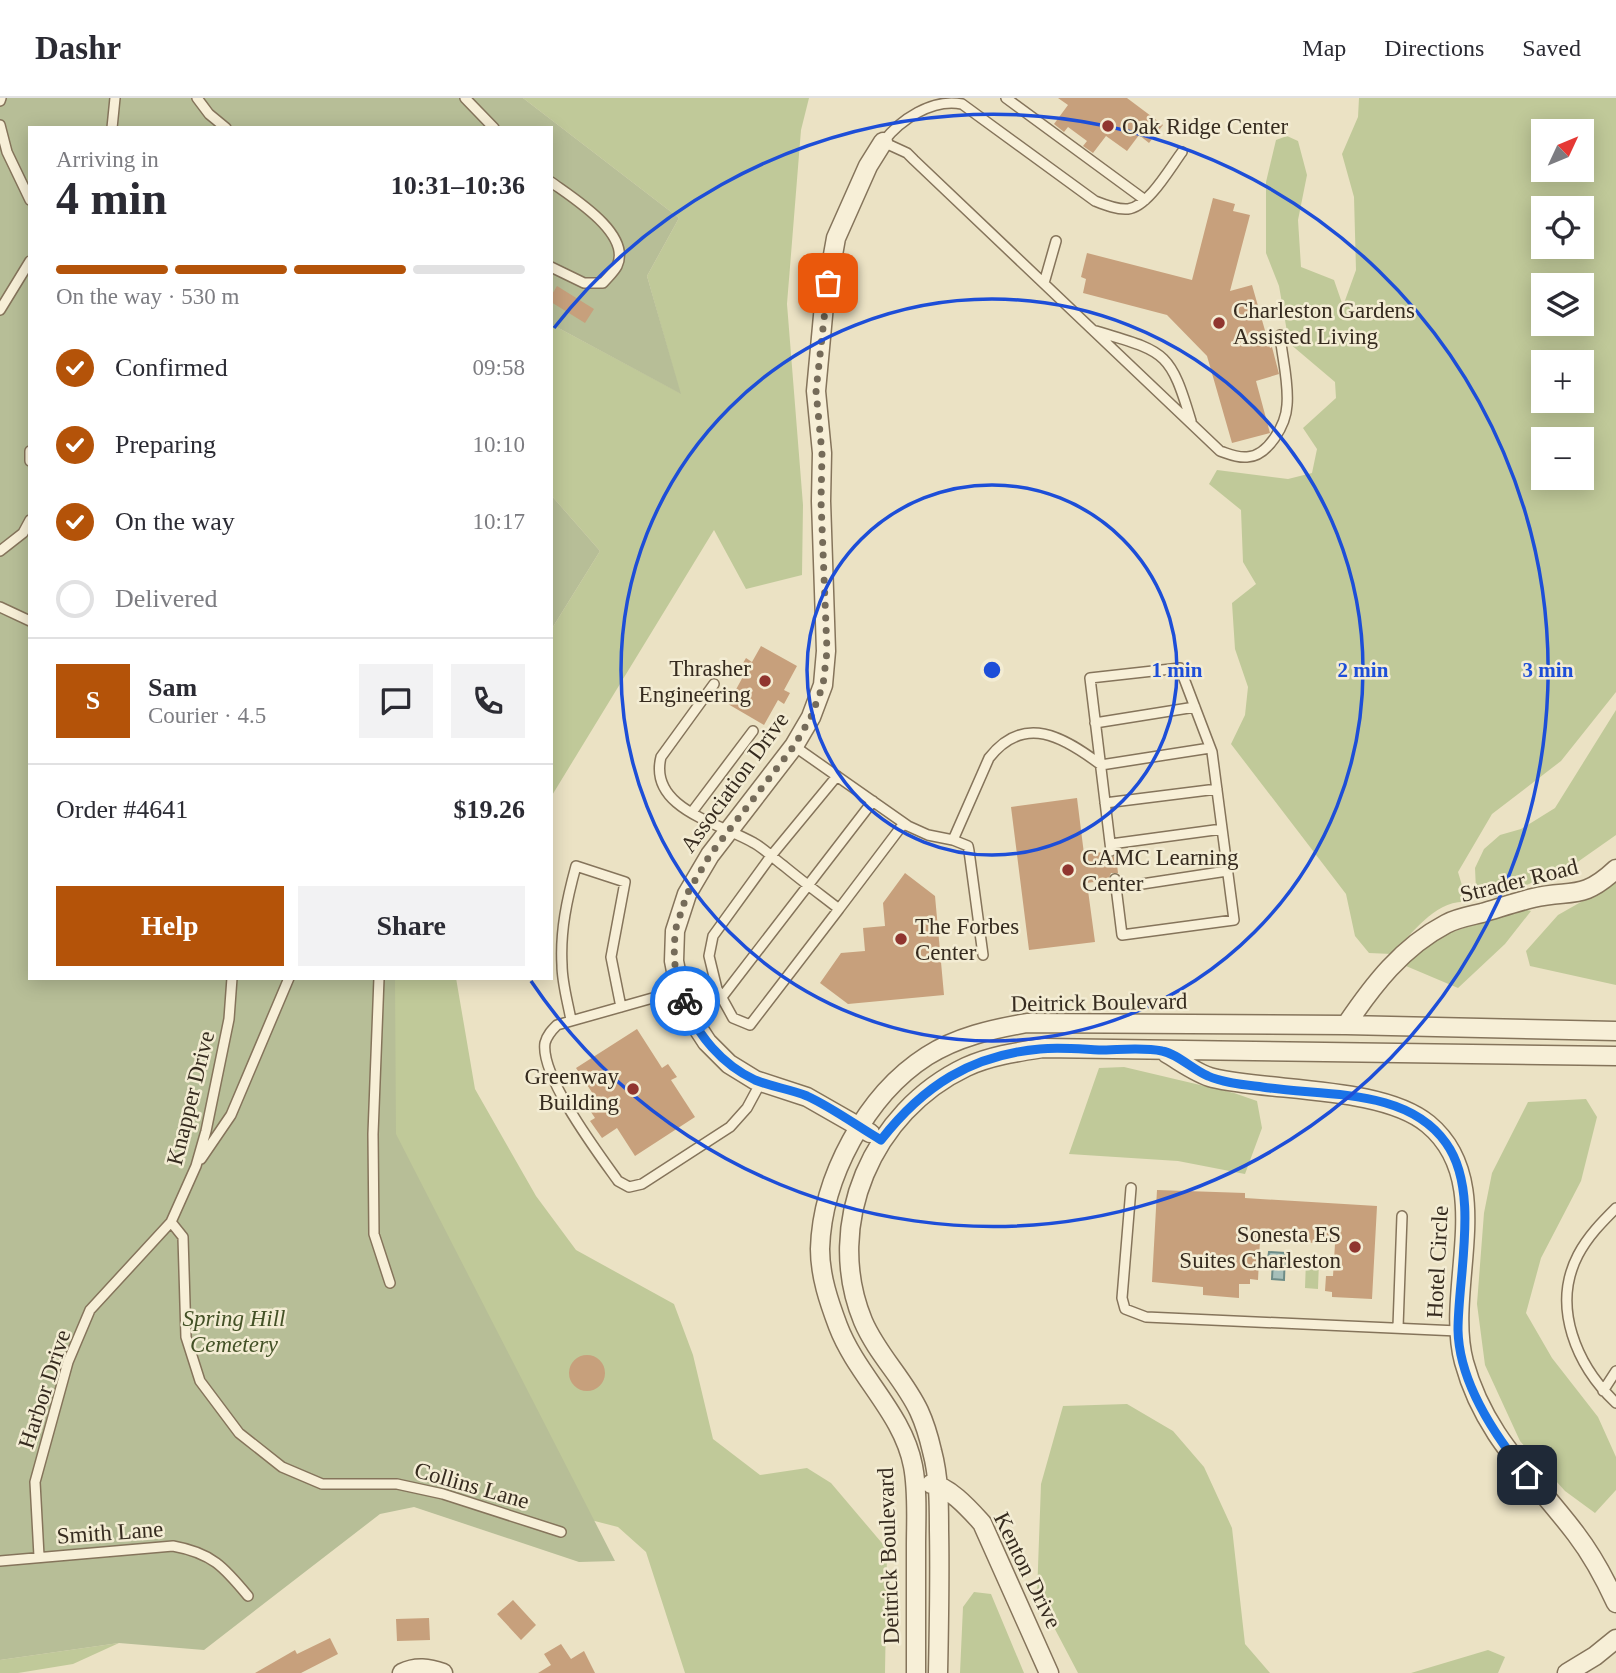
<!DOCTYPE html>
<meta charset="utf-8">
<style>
:root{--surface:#fff;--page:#f2f2f3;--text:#2b2b33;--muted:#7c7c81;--line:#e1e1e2;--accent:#b45309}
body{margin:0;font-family:"Times New Roman",serif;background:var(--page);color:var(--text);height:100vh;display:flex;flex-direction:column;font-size:26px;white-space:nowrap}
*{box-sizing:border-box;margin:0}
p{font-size:23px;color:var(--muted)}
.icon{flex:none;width:38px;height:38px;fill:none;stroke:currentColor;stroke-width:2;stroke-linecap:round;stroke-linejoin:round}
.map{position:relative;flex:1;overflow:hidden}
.side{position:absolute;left:28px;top:28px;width:525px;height:854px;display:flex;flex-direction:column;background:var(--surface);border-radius:0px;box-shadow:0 4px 18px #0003}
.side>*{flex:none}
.needle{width:46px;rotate:46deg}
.tools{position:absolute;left:1531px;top:21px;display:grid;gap:14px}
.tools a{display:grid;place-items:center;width:63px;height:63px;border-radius:0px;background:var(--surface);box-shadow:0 4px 18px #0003;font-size:35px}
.pin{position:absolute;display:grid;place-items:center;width:60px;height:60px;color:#fff;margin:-30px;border-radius:14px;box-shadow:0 4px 10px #0006}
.courier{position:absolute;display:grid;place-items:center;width:70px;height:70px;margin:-35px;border:5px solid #1a73e8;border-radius:50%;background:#fff;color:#222;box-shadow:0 2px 9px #0007}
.summary em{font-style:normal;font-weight:700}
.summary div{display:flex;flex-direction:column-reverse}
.summary{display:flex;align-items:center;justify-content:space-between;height:119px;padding:0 28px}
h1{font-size:46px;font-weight:700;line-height:52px}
.bar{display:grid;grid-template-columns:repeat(4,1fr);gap:10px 7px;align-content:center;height:84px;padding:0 28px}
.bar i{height:9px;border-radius:5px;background:var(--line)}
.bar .on{background:var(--accent)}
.bar p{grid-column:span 4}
.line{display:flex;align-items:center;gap:18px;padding:0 28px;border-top:2px solid var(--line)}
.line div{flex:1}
.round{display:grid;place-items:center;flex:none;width:74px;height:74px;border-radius:0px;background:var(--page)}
ol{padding:0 28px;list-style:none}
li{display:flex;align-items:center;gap:21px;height:77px}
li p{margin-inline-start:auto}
li .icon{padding:7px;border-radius:50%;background:var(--accent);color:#fff;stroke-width:4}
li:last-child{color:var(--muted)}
li i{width:38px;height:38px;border:4px solid var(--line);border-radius:50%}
.button{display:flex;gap:14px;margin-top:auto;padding:14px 28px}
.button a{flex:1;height:80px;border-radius:0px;background:var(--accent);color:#fff;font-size:28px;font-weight:700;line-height:80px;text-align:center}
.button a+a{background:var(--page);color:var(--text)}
header{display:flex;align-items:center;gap:42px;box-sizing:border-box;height:98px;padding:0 35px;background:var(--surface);border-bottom:2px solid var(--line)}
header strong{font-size:33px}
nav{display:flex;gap:38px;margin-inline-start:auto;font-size:24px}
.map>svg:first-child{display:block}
.green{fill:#c0c999;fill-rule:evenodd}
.cemetery{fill:#b7be97}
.water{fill:#a6bfb9;stroke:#6d8c87;stroke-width:2}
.building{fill:#c7a07c}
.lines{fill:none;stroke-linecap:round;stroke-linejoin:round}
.service-casing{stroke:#85745b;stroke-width:12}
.minor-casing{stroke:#85745b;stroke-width:21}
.service{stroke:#f7efd7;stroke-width:9}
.minor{stroke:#f7efd7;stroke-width:18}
.done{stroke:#756b59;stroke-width:7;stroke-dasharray:0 12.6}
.route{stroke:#1a73e8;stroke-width:9}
.ring{fill:none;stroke:#1d4ed8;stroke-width:3.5}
.poi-dot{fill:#90352f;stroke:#f3ecd3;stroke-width:2.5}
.labels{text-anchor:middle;stroke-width:5;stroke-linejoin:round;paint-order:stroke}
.poi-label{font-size:23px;fill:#362b1f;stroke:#f3ecd3;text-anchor:start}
.street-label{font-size:23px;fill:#362b1f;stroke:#f3ecd3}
.park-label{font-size:23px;font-style:italic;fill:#435126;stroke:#f3ecd3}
.centre{fill:#1d4ed8;stroke:#f3ecd3;stroke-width:3.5}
.ring-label{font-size:21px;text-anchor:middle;font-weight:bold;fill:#1d4ed8;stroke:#f3ecd3;stroke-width:5;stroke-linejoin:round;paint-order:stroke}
</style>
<header>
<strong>Dashr</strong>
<nav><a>Map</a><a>Directions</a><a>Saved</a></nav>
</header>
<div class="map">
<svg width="1616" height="1575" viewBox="0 0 1616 1575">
<rect width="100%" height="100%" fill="#ebe2c4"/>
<!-- green -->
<path class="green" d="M523,0H809L801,32L787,206L803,407L802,477L746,491L714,432L551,699V532L600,453L551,397V226L680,295L647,178L679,120Z
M1359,0H1616V594L1561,663L1492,716L1458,774L1467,804C1436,801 1412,836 1392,856L1369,855L1355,838L1346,796L1231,646L1245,617L1248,589L1235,551L1232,505L1256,486L1243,464L1241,412L1209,386L1217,372L1288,381L1312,375L1317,351L1303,330L1336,300L1335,284L1289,245L1279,188L1266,155V84L1276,42L1287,38L1298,43L1307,77L1298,122L1301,169L1334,182L1343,208L1356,172L1354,99L1342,56L1358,19ZM1544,33H1582V72H1544ZM1544,110H1582V149H1544ZM1544,187H1582V226H1544ZM1544,264H1582V303H1544ZM1544,341H1582V380H1544Z
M1616,612V737L1569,770L1496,799L1484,800L1476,792L1475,770L1484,751L1500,737L1521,731L1555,710Z
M1616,784V887L1530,868L1526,853L1558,817Z
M1519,810L1531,813L1505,846L1458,890L1406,868L1431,842Z
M390,880H456L475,991L536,1098L576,1152L674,1206L693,1257L713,1341L760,1377L807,1370L831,1385L887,1451L885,1575H685L646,1454L618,1429L447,1385L383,1036Z
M1124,969L1234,995L1257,1003L1262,1030L1245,1076L1178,1063L1069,1056L1099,970Z
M1586,1001L1597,1019L1581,1083L1541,1160L1526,1215L1552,1260L1598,1319L1616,1359V1392L1595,1415L1565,1393L1520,1343L1485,1267L1477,1206L1484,1115L1492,1075L1528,1004Z
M1306,1162L1319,1163L1318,1191L1305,1190Z
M1127,1306L1173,1333L1204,1369L1232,1430L1245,1546L1270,1575H1078L1037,1497L1041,1386L1063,1308Z
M974,1494L991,1496L1024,1575H960L963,1509Z
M119,1545L73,1566L18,1575H0V1562Z
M1488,1552L1505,1559L1498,1575H1411Z"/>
<!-- cemetery -->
<path class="cemetery" d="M0,0H523L679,120L647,178L681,296L551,226V30H30V880H395L396,1036L615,1463L579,1464L414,1409L380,1416L204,1552L119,1545L0,1562Z
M551,397L600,453L551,532Z"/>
<!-- water -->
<path class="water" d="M1269,1154L1285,1155L1284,1182L1272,1181L1273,1161H1268Z"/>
<!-- building -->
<path class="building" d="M1058,0H1127L1163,27L1149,45L1139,37L1127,53L1106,38L1093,55L1083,48L1087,43L1068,29L1064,34L1054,26L1068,7Z
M1213,100L1235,106L1233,113L1250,117L1230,193L1252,187L1270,250L1272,249L1279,276L1256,283L1270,335L1232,345L1207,258L1167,217L1083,195L1086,181L1081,179L1087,155L1192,182Z
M557,188L594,211L585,225L551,204V198Z
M761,548L797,568L784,592L790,595L784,606L778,602L764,627L728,606L745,575L739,572L746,560L752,564Z
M1077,700L1084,756L1104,754L1109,760L1116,758L1118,775H1111L1108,782L1087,785L1095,844L1029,852L1011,709Z
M905,775L935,798L944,897L848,906L820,885L841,855L865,853L863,830L885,828L883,805Z
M637,931L662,970L668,966L677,979L671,982L695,1019L635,1058L617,1030L602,1040L590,1023L595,1020L585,1005L595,999L576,970Z
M1157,1092L1245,1095V1100L1377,1108L1372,1201L1332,1199V1194L1325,1193L1326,1178H1333L1335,1146L1260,1142L1258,1182L1250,1181V1186H1239V1200L1203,1197V1189L1152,1184Z
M569 1275a18 18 0 1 1 36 0a18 18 0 1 1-36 0Z
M513,1502L536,1527L521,1542L497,1516Z
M429,1520L430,1542L397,1543L396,1521Z
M330,1540L338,1556L301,1575H255L295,1552L297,1556Z
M561,1546L571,1561L584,1553L595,1575H538L551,1567L544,1556Z"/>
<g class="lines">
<defs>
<path id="service" d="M197,0L209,16L226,30
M465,0L494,30
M1006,0L1145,102
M0,3L1,0
M0,27L7,54L30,102
M112,30L115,0
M1182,54C1170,70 1148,109 1128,111C1117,112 1105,107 1095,103L962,6C932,0 900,22 883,44L907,55L914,62L1220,353C1229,356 1237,360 1247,359C1268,358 1286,327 1287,307C1289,284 1282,259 1280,237
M551,84C573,100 632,136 617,168C614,174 607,180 603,185H584L551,169
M1044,185L1056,143
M0,212L30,163
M1096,233C1165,254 1170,252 1191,323
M30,353V363
M0,453L23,435L30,422
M0,509L30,523
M714,586L661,659C648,711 720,725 754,745C765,751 774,761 784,768C802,783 821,797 839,811L750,927L733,920L717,891L709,858L713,838L771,758L837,678
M1095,625L1195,609
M794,648L908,728L928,737L953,742
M1105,705L1217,691
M692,714L753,633
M1111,746L1222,731
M1111,753L1090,580L1180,570L1212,654L1234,822L1122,837L1115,781
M1116,790L1227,773
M839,811L904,725
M983,857L969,753L968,748L953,742L989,660C1024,615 1064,639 1101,667L1210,650
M379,880L373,1036L374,1136L390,1185
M681,892L557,927C552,932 547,937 545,945C540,978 598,1055 618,1083L629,1089L642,1086L730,1029L747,1010L761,984
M722,899L873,703
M571,922C568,905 562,885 562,867C560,833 567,801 576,768L625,784L611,859L621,909
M201,1061L231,1017L289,880
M1131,1090L1122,1200L1125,1211L1146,1219L1458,1233
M1616,1110C1602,1124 1588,1138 1578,1157C1551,1209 1577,1268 1616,1305
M171,1124L183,1139L186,1239L200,1283L239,1335L282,1369L322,1386H397L443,1396L561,1434
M1398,1229L1402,1118
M1603,1293L1616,1273
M39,1458L35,1384L68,1264L90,1212L171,1124L196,1068L206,1033L229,921L232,880
M0,1463L173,1448C212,1455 224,1469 248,1498"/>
<path id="minor" d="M1346,927C1373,887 1402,849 1446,826C1457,820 1470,818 1482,815C1499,810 1516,804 1533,800C1572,791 1582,803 1616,771
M1166,955C1180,963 1197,976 1213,980C1273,994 1382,988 1428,1026C1498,1084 1444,1190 1464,1264C1484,1338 1532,1378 1576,1436C1592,1457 1605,1481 1616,1505
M870,1035L807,999L755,982L729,966L707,944L690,918L678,883L674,863L675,833L687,796L710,757L794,648L811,619L823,587L826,553L821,403L822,355L816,293L824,207L836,140L868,68L883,44
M931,1386C949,1388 970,1412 982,1425L1049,1575
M402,1575C416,1568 429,1570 443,1575
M916,1575C916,1533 916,1490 916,1448C916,1421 918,1394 913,1368C903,1315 857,1278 838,1228C829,1204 820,1178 820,1151C822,1080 866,997 927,958C957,939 992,931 1027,925L1346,927L1616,933
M938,1575C939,1527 940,1480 939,1432C939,1406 939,1379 932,1353C929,1340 925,1326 919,1313C904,1281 877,1256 863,1223C823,1126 873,1013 966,969C990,958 1017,954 1043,950L1616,958
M1567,1575L1595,1558L1616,1541"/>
</defs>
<!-- service casing -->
<use href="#service" class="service-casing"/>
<!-- minor casing -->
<use href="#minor" class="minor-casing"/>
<!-- service -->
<use href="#service" class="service"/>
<!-- minor -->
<use href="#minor" class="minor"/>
</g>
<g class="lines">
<!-- done -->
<path class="done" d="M685,903L674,863L675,833L687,796L710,757L794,648L811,619L823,587L827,553L821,403L822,355L816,293L828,185"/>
<!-- route -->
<path class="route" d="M685,903C696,937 723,967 755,982C772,989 790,991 807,998C833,1010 857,1028 881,1042C923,988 971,957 1040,951C1059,949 1079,951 1099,952C1118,952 1143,949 1162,953C1178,956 1193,972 1208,978C1226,986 1251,987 1270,990C1328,998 1408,991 1446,1045C1480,1092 1458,1177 1458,1232C1459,1285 1495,1338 1527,1377"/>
</g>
<!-- distance rings -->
<g class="ring">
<circle cx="992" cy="572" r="185"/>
<circle cx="992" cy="572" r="371"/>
<path d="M554 230A556 556 0 1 1 531 883"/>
</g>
<!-- markers -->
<g class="poi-dot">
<circle cx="1108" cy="28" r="7"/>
<circle cx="1219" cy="225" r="7"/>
<circle cx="765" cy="583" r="7"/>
<circle cx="1068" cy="772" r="7"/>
<circle cx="901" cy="841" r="7"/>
<circle cx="633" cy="991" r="7"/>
<circle cx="1355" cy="1149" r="7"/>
</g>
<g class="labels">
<!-- poi labels -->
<g class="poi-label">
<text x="1122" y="36">Oak Ridge Center</text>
<text x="1233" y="220">Charleston Gardens<tspan x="1233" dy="26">Assisted Living</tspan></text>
<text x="751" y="578" text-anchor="end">Thrasher<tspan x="751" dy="26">Engineering</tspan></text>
<text x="1082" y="767">CAMC Learning<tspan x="1082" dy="26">Center</tspan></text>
<text x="915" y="836">The Forbes<tspan x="915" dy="26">Center</tspan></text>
<text x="619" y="986" text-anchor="end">Greenway<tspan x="619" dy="26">Building</tspan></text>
<text x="1341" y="1144" text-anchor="end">Sonesta ES<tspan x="1341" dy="26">Suites Charleston</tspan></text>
</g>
<!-- street labels -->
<g class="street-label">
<text transform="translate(734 684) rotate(-54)" y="8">Association Drive</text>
<text transform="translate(1519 782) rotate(-14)" y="8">Strader Road</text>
<text transform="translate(1099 904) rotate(-1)" y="8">Deitrick Boulevard</text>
<text transform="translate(190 1000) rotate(-76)" y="8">Knapper Drive</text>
<text transform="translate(1437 1164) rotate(-87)" y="8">Hotel Circle</text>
<text transform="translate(44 1291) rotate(-72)" y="8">Harbor Drive</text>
<text transform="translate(472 1387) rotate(16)" y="8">Collins Lane</text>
<text transform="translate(110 1434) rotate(-4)" y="8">Smith Lane</text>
<text transform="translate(888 1458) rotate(-92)" y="8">Deitrick Boulevard</text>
<text transform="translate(1028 1472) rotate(64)" y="8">Kenton Drive</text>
</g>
<!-- park labels -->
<g class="park-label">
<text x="234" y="1228">Spring Hill<tspan x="234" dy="26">Cemetery</tspan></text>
</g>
</g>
<circle cx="992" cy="572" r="10" class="centre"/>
<g class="ring-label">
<text x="1177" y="579">1 min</text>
<text x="1363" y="579">2 min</text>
<text x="1548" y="579">3 min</text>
</g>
</svg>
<div class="tools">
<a><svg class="needle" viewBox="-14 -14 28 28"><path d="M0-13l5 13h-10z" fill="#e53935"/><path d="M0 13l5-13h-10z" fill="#7c7c81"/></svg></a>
<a><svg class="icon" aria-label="locate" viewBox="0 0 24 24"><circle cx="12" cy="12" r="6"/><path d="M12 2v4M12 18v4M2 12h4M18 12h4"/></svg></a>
<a><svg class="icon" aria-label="layers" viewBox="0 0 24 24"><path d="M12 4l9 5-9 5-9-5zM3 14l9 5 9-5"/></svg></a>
<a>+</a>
<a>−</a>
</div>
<div class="pin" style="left:828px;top:185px;background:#ea580c"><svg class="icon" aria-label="bag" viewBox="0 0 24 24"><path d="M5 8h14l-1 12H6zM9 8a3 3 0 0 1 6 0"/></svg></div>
<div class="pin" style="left:1527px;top:1377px;background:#1f2937"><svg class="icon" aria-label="home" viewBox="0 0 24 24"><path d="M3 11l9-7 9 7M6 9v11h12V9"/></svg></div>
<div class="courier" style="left:685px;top:903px"><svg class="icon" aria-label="bike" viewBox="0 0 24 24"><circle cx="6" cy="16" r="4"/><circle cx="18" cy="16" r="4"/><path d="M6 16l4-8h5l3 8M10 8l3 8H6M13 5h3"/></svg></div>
<section class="side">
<div class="summary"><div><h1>4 min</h1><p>Arriving in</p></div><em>10:31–10:36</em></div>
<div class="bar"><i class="on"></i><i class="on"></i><i class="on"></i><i></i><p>On the way · 530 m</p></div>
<ol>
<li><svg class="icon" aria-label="check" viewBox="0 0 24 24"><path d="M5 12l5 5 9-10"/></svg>Confirmed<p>09:58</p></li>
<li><svg class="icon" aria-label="check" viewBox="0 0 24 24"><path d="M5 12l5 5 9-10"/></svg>Preparing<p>10:10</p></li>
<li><svg class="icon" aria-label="check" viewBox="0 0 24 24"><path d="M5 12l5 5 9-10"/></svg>On the way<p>10:17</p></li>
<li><i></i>Delivered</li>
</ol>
<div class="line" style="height:126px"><b class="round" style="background:var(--accent);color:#fff">S</b><div><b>Sam</b><p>Courier · 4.5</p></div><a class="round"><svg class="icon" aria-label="chat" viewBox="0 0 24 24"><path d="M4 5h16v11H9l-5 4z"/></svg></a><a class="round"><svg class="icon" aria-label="phone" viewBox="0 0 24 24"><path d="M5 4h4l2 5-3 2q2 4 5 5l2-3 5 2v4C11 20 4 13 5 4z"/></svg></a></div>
<div class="line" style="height:91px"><div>Order #4641</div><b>$19.26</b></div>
<div class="button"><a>Help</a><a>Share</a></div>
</section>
</div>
